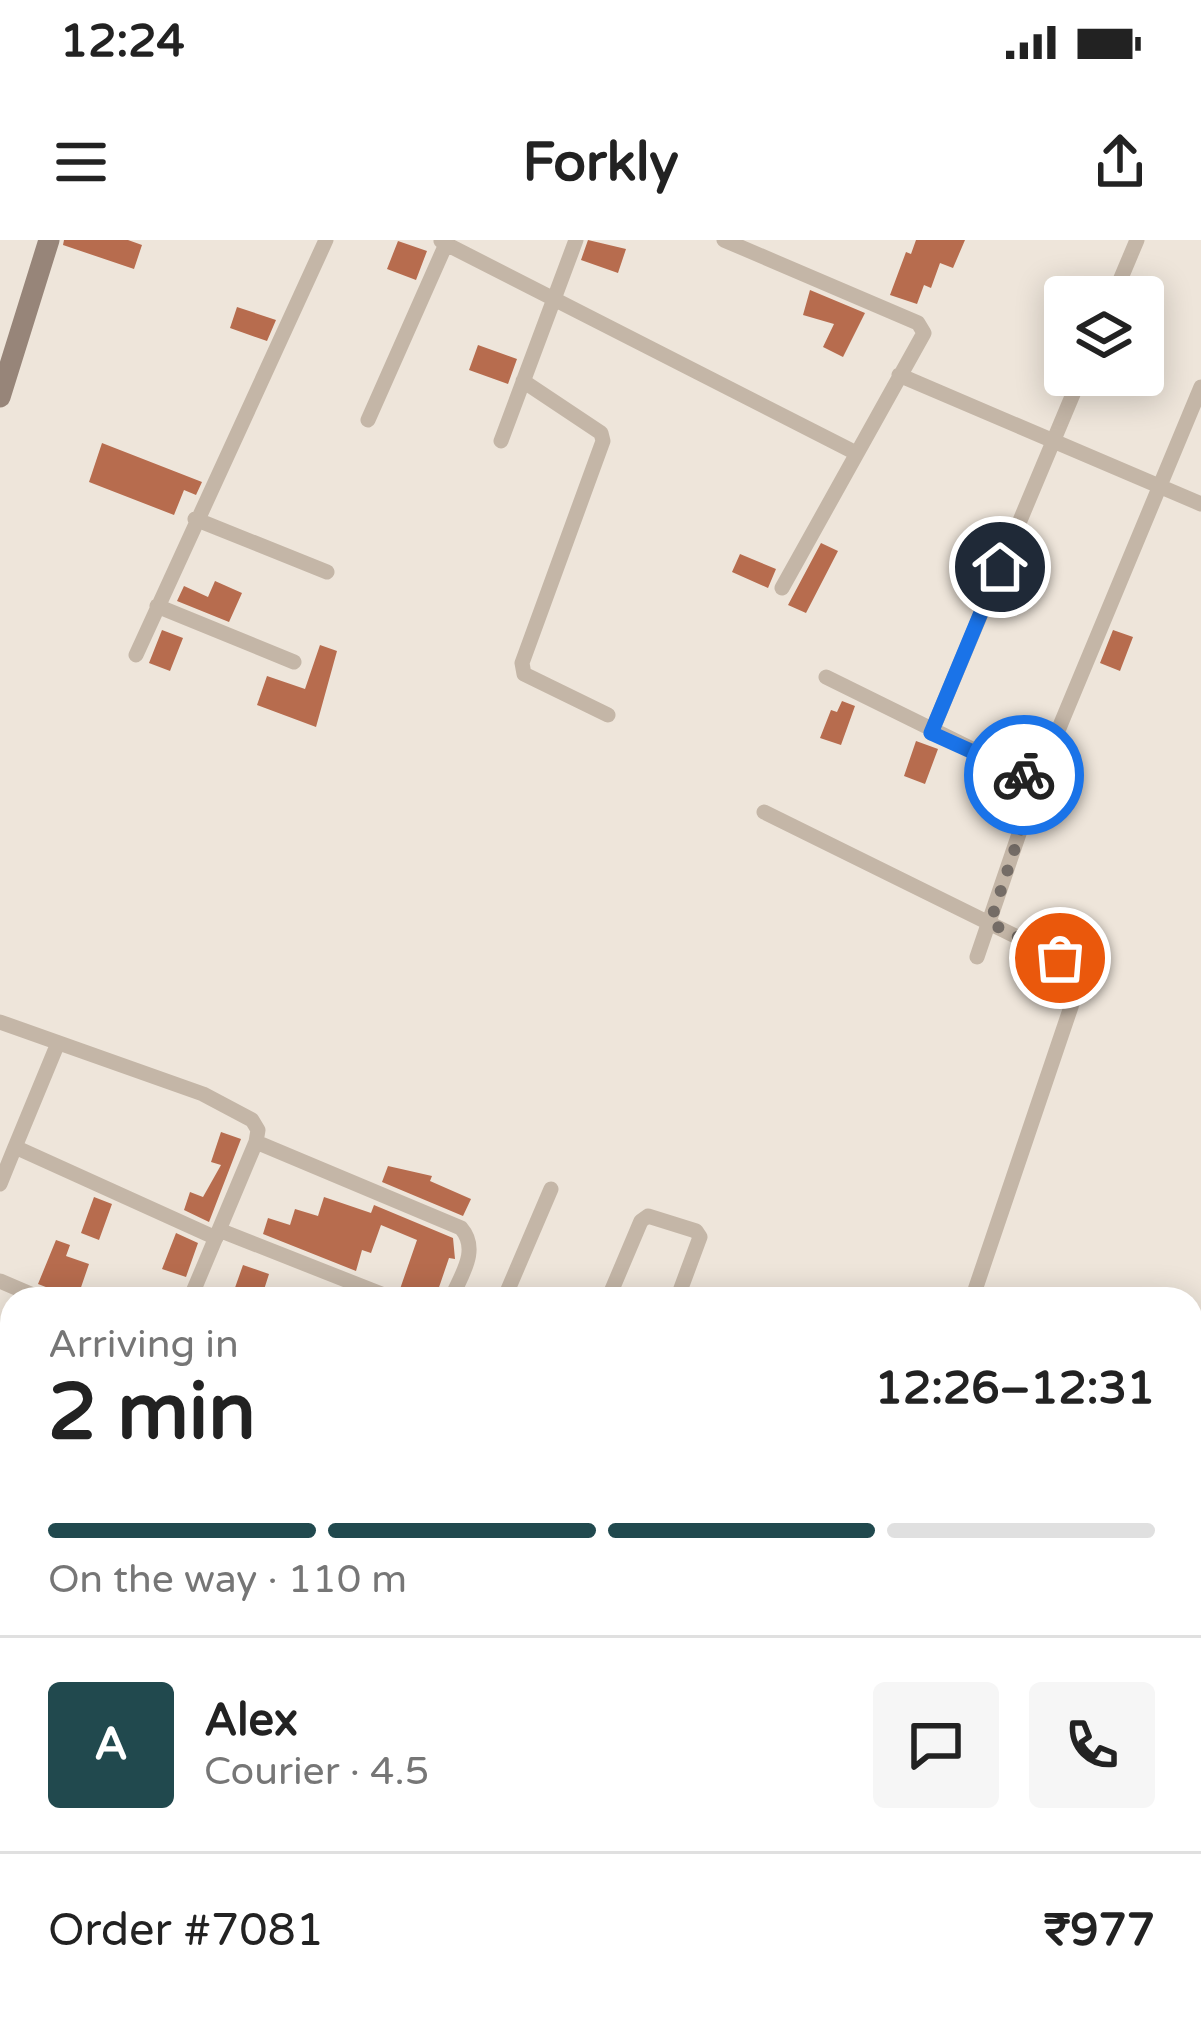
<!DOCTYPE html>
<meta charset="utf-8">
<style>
:root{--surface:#fff;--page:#f6f6f6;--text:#222;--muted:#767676;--line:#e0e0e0;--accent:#21494e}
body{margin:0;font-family:"Varela Round",sans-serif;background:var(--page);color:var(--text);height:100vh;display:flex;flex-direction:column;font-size:45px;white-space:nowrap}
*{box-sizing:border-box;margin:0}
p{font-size:39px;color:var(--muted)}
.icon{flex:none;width:66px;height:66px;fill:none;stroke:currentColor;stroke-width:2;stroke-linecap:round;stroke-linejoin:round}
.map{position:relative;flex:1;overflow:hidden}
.sheet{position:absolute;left:0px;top:1047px;width:1203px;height:747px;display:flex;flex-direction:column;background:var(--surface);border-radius:36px 36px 0 0;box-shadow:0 6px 30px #0003}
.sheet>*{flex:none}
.fabs{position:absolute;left:1044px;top:36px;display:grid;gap:24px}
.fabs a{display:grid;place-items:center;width:120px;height:120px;border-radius:12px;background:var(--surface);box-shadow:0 6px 30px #0003;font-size:60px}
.pin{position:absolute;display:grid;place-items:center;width:102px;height:102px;color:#fff;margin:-51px;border:6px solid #fff;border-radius:50%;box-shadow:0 3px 12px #0007}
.courier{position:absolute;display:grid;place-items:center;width:120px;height:120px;margin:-60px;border:9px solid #1a73e8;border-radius:50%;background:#fff;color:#222;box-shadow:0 3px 15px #0007}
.headline em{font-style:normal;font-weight:700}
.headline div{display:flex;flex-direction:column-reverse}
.headline{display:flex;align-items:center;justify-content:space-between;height:204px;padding:0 48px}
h1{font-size:78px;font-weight:700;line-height:90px}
.bar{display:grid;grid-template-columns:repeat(4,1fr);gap:18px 12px;align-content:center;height:144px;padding:0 48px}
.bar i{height:15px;border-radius:9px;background:var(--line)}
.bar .selected{background:var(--accent)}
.bar p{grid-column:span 4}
.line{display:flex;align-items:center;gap:30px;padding:0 48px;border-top:3px solid var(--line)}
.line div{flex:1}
.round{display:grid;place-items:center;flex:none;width:126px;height:126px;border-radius:12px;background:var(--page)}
.status{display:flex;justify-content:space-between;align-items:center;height:84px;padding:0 60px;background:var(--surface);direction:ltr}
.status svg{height:33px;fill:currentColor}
header{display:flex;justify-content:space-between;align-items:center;height:156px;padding:0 48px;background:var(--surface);font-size:54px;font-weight:700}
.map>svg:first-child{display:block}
.building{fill:#b76c4e}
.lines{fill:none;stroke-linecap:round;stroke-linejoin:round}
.minor{stroke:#c4b6a7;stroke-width:15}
.secondary{stroke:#978579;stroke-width:21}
.done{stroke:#746c66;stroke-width:12;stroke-dasharray:0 21.6}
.route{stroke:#1a73e8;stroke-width:15}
</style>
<div class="status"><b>12:24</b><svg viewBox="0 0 49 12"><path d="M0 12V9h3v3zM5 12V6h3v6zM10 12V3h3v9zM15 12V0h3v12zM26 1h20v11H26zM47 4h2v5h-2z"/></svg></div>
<header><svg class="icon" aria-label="menu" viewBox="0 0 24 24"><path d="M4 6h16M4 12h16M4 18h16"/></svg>Forkly<svg class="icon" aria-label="share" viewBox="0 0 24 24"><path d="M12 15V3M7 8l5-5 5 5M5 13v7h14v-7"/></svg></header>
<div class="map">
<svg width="1201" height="1793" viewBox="0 0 1201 1793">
<rect width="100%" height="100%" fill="#eee5da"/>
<!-- building -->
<path class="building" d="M64,0H128L142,5L134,29L63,5Z
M588,0L626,9L618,33L581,20Z
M916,0H965L953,28L940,23L931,48L924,45L917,64L890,55L906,12L911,14Z
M398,1L427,11L416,40L387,29Z
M810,50L865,73L843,117L823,107L834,84L803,75Z
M237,67L276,80L267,101L230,88Z
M478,105L517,119L508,144L469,130Z
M102,203L202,242L196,255L184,250L174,275L89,242Z
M821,303L838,311L806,373L788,365Z
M740,314L776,329L768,348L732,332Z
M215,341L242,353L229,382L177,361L184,346L208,357Z
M162,390L183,398L170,431L149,423Z
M1113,390L1133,397L1120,431L1100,423Z
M320,405L337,411L316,487L257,465L267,436L305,449Z
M842,461L855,466L841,505L820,498L831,470L837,472Z
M916,501L938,509L925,544L904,536Z
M221,892L241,899L209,982L184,970L190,952L203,957L221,925L211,922Z
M388,926L432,936L430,941L471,959L463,976L382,942Z
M94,957L112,964L99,1000L81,993Z
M324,957L371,973L374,965L453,998L455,1019L449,1018L435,1059H406L400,1049L417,1000L381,985L371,1013L362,1010L356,1031L263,994L268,978L290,985L295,969L318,976Z
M176,993L198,1003L186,1037L162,1029Z
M56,1000L70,1005L66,1016L89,1024L77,1059L38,1044Z
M243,1025L269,1034L261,1059H231Z"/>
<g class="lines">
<!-- minor -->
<path class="minor" d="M724,0L918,83L924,93L782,348
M446,4L856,213
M1113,57L1137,0
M899,135L1201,264
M523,141L601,193L603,201L522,423L524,434L608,475
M368,180L446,4L441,1
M501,201L576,0
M195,279L327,332
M157,366L294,422
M136,415L326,0
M826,437L1037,541
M931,493L1081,135
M764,572L1060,718L1072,734L1075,755L973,1056
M977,717L1037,541L1201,147
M0,782L203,854L252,880L258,890L256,902L190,1059
M58,803L15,907L216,998
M256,902L461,988C480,1010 461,1035 451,1059
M0,944L15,907
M219,990L394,1059
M0,1041L42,1059
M504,1059L551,949
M608,1059L641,981L648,976L696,991L700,997L677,1059
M0,1297L12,1300
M0,1372L12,1376
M0,1486L12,1490
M0,1628L12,1584
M0,1673L12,1678
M231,1789L244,1793
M453,1793L458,1782
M588,1793L593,1782
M694,1793L698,1782"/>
<!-- secondary -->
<path class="secondary" d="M0,157L49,0"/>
</g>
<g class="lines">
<!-- done -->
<path class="done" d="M1024,535L1037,542L990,683L1060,718"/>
<!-- route -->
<path class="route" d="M1000,327L931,493L1024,535"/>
</g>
</svg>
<div class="fabs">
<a><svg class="icon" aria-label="layers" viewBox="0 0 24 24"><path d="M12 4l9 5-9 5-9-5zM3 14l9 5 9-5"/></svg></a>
</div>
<div class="pin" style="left:1060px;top:718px;background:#ea580c"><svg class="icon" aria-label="bag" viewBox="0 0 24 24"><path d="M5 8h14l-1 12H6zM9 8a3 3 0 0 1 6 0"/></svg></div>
<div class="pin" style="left:1000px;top:327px;background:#1f2937"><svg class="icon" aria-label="home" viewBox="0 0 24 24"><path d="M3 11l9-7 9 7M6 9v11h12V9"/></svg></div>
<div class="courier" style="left:1024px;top:535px"><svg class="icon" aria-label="bike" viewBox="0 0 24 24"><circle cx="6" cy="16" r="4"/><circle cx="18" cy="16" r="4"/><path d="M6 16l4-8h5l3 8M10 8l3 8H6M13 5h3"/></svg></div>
<section class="sheet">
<div class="headline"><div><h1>2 min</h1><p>Arriving in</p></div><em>12:26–12:31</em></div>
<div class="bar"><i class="selected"></i><i class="selected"></i><i class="selected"></i><i></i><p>On the way · 110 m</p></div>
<div class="line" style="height:216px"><b class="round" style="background:var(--accent);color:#fff">A</b><div><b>Alex</b><p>Courier · 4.5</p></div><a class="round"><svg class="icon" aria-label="chat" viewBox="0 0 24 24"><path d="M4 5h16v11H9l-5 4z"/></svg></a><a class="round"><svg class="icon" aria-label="phone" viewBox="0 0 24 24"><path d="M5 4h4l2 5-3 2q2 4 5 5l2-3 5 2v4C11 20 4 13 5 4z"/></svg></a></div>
<div class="line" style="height:156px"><div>Order #7081</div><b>₹977</b></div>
</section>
</div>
